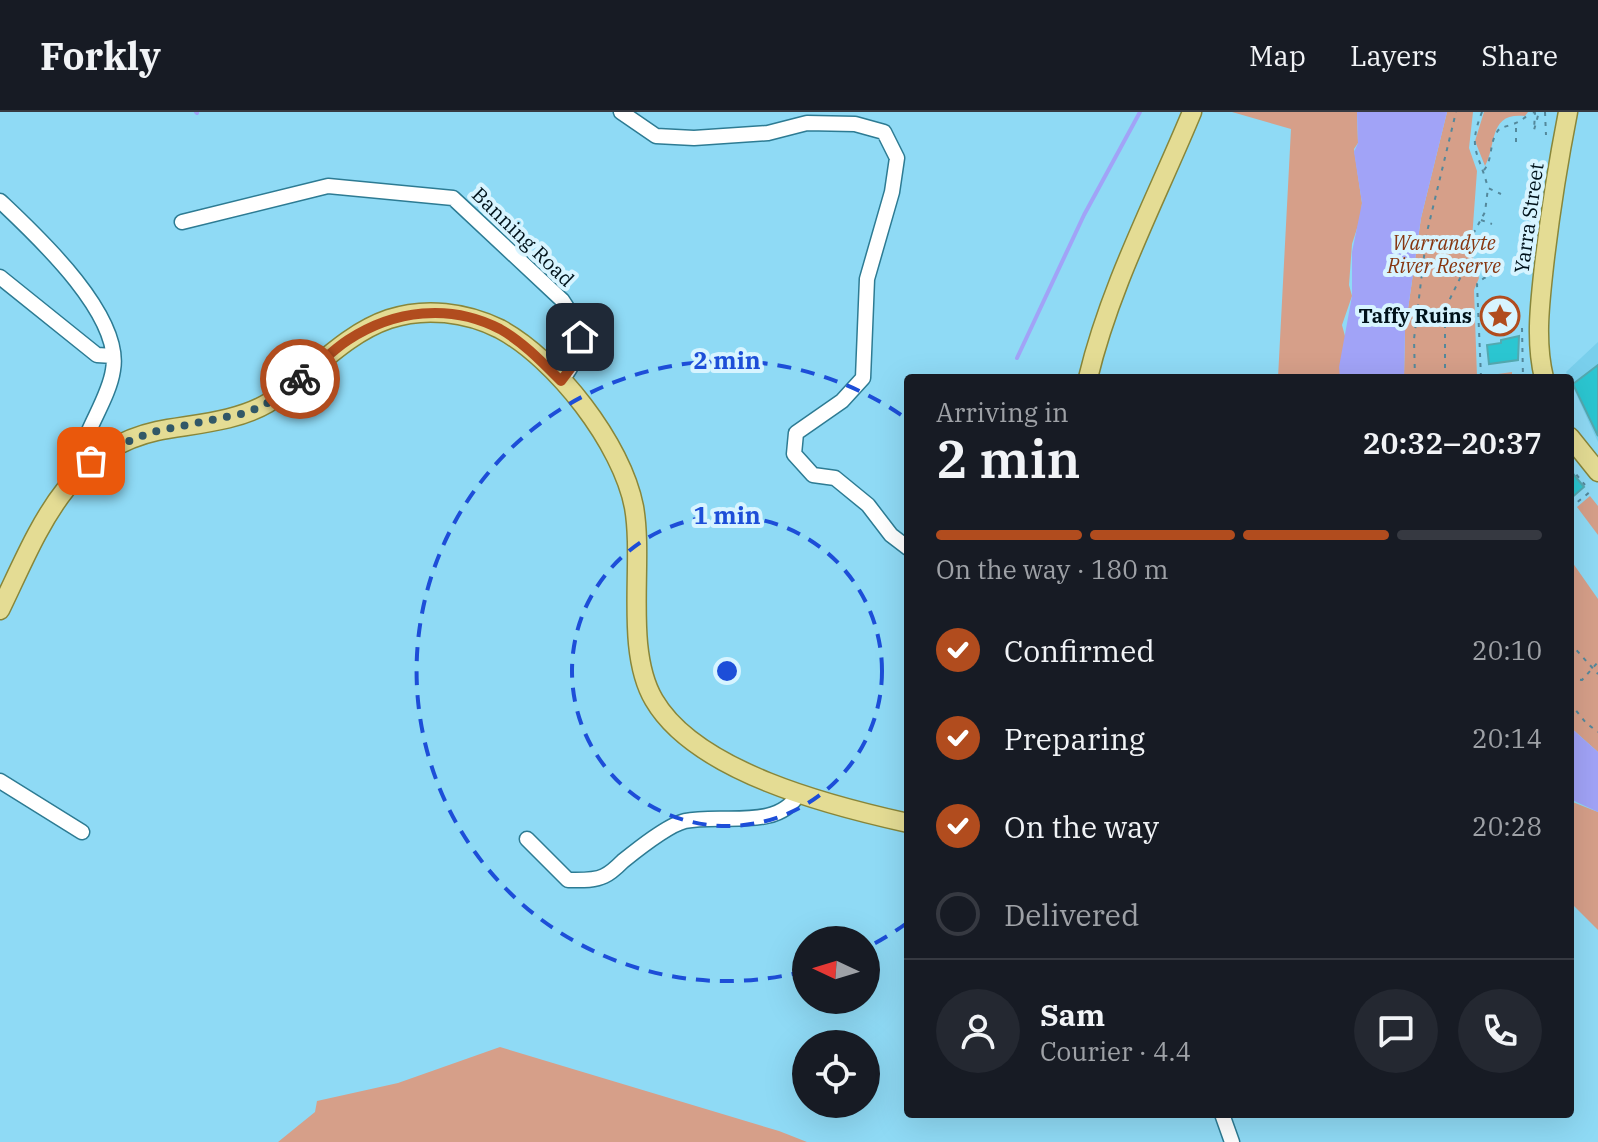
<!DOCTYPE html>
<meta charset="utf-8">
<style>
:root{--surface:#171b24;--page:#242831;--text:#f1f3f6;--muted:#9ea1a6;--line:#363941;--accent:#b14c1e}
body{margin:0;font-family:"IBM Plex Serif",serif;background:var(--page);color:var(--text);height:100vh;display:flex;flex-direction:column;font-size:30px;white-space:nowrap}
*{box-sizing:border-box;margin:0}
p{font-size:26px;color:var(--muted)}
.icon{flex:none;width:44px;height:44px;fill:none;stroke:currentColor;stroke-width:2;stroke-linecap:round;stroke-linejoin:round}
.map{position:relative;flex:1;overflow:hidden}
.drawer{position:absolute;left:904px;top:262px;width:670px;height:744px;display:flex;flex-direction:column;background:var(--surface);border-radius:8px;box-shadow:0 8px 32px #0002}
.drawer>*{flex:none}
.needle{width:52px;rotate:274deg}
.controls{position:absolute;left:792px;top:814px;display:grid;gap:16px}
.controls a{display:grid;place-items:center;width:88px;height:88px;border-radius:50%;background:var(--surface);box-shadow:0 8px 32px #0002;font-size:40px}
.pin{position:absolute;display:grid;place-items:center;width:68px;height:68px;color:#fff;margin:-34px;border-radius:16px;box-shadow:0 4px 12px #0006}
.courier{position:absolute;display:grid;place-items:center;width:80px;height:80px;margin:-40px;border:6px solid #b14c1e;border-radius:50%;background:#fff;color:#222;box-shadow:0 2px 10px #0007}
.head em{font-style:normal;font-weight:600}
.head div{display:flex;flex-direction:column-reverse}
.head{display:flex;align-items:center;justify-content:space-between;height:136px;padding:0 32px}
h1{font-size:52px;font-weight:600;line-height:60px}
.bar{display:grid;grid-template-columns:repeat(4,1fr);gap:12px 8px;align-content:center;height:96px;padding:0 32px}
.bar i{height:10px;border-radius:6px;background:var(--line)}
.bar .on{background:var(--accent)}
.bar p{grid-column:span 4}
.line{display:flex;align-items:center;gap:20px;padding:0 32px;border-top:2px solid var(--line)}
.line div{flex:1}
.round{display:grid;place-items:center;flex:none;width:84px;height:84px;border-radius:42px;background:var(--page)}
ol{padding:0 32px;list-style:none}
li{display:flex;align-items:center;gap:24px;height:88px}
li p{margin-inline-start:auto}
li .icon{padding:8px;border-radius:50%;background:var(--accent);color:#fff;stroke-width:4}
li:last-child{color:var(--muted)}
li i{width:44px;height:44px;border:4px solid var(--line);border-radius:50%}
header{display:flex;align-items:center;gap:48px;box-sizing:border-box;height:112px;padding:0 40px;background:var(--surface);border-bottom:2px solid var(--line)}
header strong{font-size:38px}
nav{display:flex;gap:44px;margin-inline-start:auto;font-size:28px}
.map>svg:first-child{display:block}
.built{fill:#79cfec}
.green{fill:#d69f89}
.water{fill:#a1a3f7}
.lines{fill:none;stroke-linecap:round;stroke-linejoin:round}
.stream{stroke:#a1a3f7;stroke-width:4}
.building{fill:#2bc6d1;stroke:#54a9b0;stroke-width:2}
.minor-casing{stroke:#2d7b93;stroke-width:17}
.major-casing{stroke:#88863a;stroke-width:21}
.path{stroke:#54889b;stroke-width:2;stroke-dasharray:4 6;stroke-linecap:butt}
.minor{stroke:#fff;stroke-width:14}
.major{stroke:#e4dc94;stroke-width:18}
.done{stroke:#325867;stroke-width:8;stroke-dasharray:0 14.4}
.route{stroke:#b14c1e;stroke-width:10}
.ring{fill:none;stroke:#1d4ed8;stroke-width:4;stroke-dasharray:14 10}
.labels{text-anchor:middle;stroke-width:8;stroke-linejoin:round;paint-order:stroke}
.street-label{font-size:20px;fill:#00121a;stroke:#d7f4ff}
.park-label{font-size:20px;font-style:italic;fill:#873610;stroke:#d7f4ff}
.poi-label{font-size:20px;font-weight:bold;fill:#00121a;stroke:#d7f4ff;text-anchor:end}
.centre{fill:#1d4ed8;stroke:#d7f4ff;stroke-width:4}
.ring-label{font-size:24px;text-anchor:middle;font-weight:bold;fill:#1d4ed8;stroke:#d7f4ff;stroke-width:8;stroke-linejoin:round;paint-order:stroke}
</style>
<header>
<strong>Forkly</strong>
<nav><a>Map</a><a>Layers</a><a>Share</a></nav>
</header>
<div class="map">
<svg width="1598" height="1030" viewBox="0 0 1598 1030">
<rect width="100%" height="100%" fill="#8fdaf5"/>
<!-- built -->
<path class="built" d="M1598,230V330L1566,260Z"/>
<!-- green -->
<path class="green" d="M1232,0H1357L1358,31L1354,37L1362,91L1361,104L1352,132L1349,173L1352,184L1342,213L1346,228L1342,266H1278L1291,17Z
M1447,0H1473L1469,36L1477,59L1471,140L1479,166L1474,178L1477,265L1512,260V266H1404L1405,218L1421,106Z
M1484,0H1528L1525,4C1488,0 1497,32 1485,54L1475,29Z
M1590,384L1598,394V423L1577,395Z
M1570,447L1598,487V640L1570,615Z
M1570,689L1598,700V818L1570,790Z
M500,935L779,1019L807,1030H278L315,1000L317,989L398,971Z"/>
<!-- water -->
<path class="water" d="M1357,0H1447L1421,106L1405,218L1404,266H1340L1339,255L1352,184V140L1362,91L1354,40L1358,31Z
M1570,615L1598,640V700L1570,687Z"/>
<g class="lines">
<!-- stream -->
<path class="stream" d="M196,0L197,1
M1017,246L1084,103L1140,0"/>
</g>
<!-- building -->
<path class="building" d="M1519,224L1518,248L1489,252L1487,233L1501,231V228Z
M1598,253V324L1573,272Z
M1570,358L1584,375L1570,387Z"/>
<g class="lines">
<defs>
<path id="minor" d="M621,0L656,24L694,26L768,21L807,11L855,12L884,20L897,46L892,80L867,167L863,266L842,289L796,321L794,342L813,363L835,366L868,393L891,423L908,436
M0,89C36,123 123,203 113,258C110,279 96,302 88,321L87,332L91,349
M182,110L328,74L453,86L562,188C584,221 586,237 561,269
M0,165L97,243L113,244
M0,669L82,720
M527,727L568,768C579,768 594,769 604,764C611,761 618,754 623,749C638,737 668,713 685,709C720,701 779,719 798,682
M1222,1002L1232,1030"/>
<path id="major" d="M1088,266C1110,174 1156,87 1192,0
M1544,266C1535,229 1540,191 1544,154C1550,102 1558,51 1568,0
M1570,325L1598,360
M0,498C37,422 65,339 157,319C193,312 236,310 268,291C309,265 342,223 389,207C425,195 466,200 500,217C556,247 622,332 634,395C644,452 624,537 654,588C696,660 831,694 908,711"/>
</defs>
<!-- minor casing -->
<use href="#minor" class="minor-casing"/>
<!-- major casing -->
<use href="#major" class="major-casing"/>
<!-- path -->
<path class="path" d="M1482,0C1467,38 1479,40 1488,76L1501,82
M1533,0L1535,1L1534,18L1539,0
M1545,0L1546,23
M1516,16V30
M1484,58C1493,47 1489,32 1497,20C1501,12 1518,16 1530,0
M1481,108L1492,112
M1419,197H1444
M1522,216L1523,266
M1481,265L1477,172L1484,166L1499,161
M1415,266L1414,227L1427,120L1456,0
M1445,266V197L1466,154L1471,126L1485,100L1488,76
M1570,355L1585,373
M1570,396L1591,379
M1570,531L1598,562
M1570,567L1582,568L1598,550
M1570,591L1586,611L1598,620"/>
<!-- minor -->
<use href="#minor" class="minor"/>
<!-- major -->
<use href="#major" class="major"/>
</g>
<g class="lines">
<!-- done -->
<path class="done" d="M91,349L127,330L152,320L246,301L266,292L300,267"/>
<!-- route -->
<path class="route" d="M300,267C317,255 331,239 348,228C394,198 450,191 500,217C523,230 542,250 561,269L573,253L580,225"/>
</g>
<!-- distance rings -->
<g class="ring">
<circle cx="727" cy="559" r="155"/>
<path d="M907 811A310 310 0 0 1 868 835M805 859A310 310 0 1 1 907 307"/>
</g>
<!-- icons -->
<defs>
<symbol id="sight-ring" viewBox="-11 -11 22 22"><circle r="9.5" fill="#d7f4ff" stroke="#b14c1e" stroke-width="1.5"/><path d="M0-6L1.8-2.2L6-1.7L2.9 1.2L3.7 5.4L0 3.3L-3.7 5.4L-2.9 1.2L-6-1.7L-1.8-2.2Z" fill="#b14c1e"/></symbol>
</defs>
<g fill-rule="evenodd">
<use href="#sight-ring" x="1478" y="182" width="44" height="44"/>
</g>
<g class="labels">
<!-- street labels -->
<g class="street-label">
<text transform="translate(1529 106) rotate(-82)" y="7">Yarra Street</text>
<text transform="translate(523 125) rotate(44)" y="7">Banning Road</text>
</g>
<!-- park labels -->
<g class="park-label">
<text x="1444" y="138">Warrandyte<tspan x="1444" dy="23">River Reserve</tspan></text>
</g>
<!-- poi labels -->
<g class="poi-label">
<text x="1472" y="211">Taffy Ruins</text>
</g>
</g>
<circle cx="727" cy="559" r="12" class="centre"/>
<g class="ring-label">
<text x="727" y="257">2 min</text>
<text x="727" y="412">1 min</text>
</g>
</svg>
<div class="controls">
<a><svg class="needle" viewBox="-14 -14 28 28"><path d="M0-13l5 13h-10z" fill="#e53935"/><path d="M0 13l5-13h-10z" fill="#9ea1a6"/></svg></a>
<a><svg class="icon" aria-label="locate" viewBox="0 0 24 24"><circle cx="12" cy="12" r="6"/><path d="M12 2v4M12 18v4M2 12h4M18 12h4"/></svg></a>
</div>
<div class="pin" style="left:91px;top:349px;background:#ea580c"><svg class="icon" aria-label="bag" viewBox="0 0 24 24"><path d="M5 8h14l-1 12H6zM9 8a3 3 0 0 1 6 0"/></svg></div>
<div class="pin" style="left:580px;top:225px;background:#1f2937"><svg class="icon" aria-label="home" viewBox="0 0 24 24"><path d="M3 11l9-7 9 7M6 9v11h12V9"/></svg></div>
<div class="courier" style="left:300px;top:267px"><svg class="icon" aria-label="bike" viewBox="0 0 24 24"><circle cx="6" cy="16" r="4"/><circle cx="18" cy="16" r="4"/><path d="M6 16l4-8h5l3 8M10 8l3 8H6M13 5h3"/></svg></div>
<section class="drawer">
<div class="head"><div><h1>2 min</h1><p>Arriving in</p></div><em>20:32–20:37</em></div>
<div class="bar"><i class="on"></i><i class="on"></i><i class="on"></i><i></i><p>On the way · 180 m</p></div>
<ol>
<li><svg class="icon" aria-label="check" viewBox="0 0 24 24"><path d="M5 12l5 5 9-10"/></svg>Confirmed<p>20:10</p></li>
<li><svg class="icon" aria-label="check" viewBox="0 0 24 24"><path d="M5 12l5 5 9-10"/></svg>Preparing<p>20:14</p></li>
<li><svg class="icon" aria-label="check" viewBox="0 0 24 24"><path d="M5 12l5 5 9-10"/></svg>On the way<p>20:28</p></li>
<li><i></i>Delivered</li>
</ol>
<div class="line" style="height:144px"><a class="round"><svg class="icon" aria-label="person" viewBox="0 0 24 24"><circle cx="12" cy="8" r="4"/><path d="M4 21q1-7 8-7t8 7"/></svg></a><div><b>Sam</b><p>Courier · 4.4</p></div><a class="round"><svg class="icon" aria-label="chat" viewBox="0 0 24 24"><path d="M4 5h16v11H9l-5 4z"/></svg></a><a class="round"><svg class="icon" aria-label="phone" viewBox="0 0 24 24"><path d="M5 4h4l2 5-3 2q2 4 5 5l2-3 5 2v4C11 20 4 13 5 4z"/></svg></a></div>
</section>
</div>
